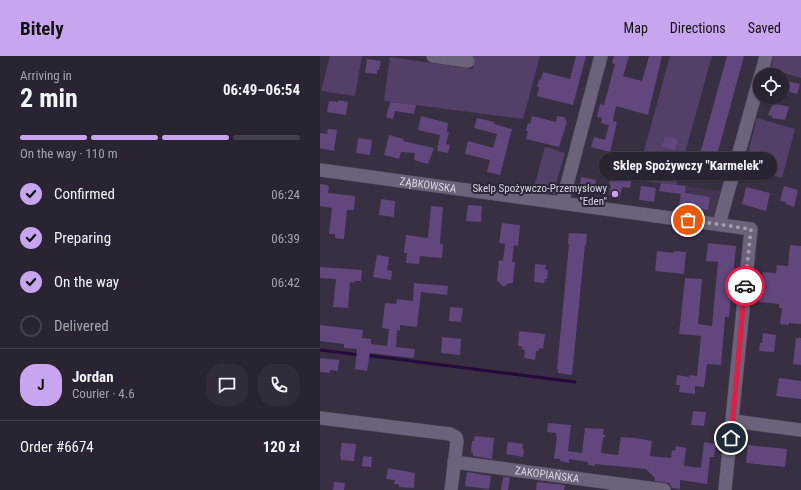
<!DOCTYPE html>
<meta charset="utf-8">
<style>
:root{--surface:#2a2332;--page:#322b3a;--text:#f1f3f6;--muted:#a5a4ac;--line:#46404d;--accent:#c7a6ef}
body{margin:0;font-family:"Roboto Condensed",sans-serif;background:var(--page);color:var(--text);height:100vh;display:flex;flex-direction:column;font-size:15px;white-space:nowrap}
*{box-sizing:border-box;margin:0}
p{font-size:13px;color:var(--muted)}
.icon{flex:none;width:22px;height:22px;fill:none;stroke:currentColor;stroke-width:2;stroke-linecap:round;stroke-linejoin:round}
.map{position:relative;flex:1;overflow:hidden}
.drawer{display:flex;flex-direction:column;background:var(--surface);width:320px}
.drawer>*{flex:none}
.fabs{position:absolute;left:433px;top:12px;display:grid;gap:8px}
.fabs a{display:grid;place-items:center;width:36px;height:36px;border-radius:50%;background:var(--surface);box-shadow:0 1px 3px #0004,0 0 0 1px var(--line);font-size:20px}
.pin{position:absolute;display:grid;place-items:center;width:34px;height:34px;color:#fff;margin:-17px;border:2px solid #fff;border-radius:50%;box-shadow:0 1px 4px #0007}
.courier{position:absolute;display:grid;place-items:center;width:40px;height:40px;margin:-20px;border:3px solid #e11d48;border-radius:50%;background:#fff;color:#222;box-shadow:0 1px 5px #0007}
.bubble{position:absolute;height:28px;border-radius:14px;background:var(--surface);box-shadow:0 1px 3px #0004,0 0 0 1px var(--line);font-size:13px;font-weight:700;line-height:28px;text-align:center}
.overview em{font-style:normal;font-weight:700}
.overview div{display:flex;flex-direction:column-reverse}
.overview{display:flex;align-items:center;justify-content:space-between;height:68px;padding:0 20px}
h1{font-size:26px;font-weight:700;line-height:30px}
.bar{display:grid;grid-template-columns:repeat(4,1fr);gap:6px 4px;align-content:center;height:48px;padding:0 20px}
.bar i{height:5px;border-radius:3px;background:var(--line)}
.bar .current{background:var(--accent)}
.bar p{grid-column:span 4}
.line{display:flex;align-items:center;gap:10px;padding:0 20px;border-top:1px solid var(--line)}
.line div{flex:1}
.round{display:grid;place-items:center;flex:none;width:42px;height:42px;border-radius:16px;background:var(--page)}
ol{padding:0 20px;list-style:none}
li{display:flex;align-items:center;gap:12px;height:44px}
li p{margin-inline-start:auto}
li .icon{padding:4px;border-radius:50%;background:var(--accent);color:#111;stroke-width:4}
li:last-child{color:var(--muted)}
li i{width:22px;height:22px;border:2px solid var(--line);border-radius:50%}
header{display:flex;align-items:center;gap:24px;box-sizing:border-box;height:56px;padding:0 20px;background:var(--accent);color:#111}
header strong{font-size:19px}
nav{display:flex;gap:22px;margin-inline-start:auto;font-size:14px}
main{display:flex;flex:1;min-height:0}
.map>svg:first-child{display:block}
.built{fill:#41354f}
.green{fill:#534068}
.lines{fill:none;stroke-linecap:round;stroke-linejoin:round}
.stream{stroke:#250a3c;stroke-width:3}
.building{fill:#61477d}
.minor-casing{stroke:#534b5d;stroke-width:14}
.minor{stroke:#6c6279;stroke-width:13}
.done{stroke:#a19baa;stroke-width:4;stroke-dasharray:0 7.2}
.route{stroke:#e11d48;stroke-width:5}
.poi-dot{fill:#c7a6ef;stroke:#2d2538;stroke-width:1.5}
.labels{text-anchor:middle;stroke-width:4;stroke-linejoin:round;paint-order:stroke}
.street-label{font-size:11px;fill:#dad5e2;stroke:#2d2538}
.poi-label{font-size:11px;fill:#dad5e2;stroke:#2d2538;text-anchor:end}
</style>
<header>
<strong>Bitely</strong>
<nav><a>Map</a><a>Directions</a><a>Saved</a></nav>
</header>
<main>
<section class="drawer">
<div class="overview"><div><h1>2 min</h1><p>Arriving in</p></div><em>06:49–06:54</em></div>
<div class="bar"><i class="current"></i><i class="current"></i><i class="current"></i><i></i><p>On the way · 110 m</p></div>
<ol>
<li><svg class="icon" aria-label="check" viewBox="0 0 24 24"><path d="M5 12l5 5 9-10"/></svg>Confirmed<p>06:24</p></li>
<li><svg class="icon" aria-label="check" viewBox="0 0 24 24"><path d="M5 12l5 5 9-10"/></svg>Preparing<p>06:39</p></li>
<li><svg class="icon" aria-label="check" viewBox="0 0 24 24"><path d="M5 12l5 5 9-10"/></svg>On the way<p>06:42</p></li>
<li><i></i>Delivered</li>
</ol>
<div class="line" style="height:72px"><b class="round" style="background:var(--accent);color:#111">J</b><div><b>Jordan</b><p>Courier · 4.6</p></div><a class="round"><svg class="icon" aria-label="chat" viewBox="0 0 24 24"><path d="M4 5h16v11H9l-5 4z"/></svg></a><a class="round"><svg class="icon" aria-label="phone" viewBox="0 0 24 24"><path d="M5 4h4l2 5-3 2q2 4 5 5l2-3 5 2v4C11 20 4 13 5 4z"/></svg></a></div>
<div class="line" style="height:52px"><div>Order #6674</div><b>120 zł</b></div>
</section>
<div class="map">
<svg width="481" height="434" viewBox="0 0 481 434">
<rect width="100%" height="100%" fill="#382f43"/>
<!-- built -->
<path class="built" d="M366,130L401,135L393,161L359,156L363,150Z"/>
<!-- green -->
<path class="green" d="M10,0H42L35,40L1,35Z
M154,0H220L203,63L64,45L70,1L153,13Z
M350,0H392L356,129L316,124Z
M454,0H481V22L451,13Z
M437,62L475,73L462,122L424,112Z
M225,91L245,97L236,127C241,131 241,133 239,139L213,135Z"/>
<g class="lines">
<!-- stream -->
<path class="stream" d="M0,294L40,299
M45,299L255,326"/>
</g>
<!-- building -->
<path class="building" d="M256,0H266L253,49L217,40L219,31H217L219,23L221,24L223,16L250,23Z
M294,0H309L303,20L322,25L329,0H342L328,59L296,50L293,65L297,66L290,96L271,91L274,81L285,84L289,69L281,67L282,62L277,61L280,48L284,49L295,8L292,7Z
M407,0H424L391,121L375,116Z
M47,3L61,5L59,14H57V18L45,17Z
M462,24L480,28L477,38L462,34Z
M18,44L28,46L26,59L7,56L9,45L18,46Z
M70,46L96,49L94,58L75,55L73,63L66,61Z
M453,47L469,51L465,64L452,62V60L448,59Z
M101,60L128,67L127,76H129L126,88L130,89L128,97L117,95L120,79L98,74Z
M212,60L236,66L237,60L244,61L247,66L239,91L206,83L208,75H206L208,67L210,68Z
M157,62L174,66V68L192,73L180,119L167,116L170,104L145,98L148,85L173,92L177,78L154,72Z
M8,73L17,74L14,95L0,92V77L7,78Z
M69,79L84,83L83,85L114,92L108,108L94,104L95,97L81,96L79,103L64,99Z
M345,80L358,83L355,94L342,91Z
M38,82L52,84L50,99L36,97Z
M292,114L313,116L310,132L302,131L300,141L289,139L291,129L289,128Z
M261,121L276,124L274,136L259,134Z
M341,127L366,130L365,137L390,141L388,154L359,150L361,138L339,135Z
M0,128L7,129L9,131L8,137L35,140L34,154H27L24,183L15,182V178H9L12,152L0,150Z
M321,130L336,132L334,146L319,144Z
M464,130L478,134L474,151L466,148V146L460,145Z
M426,131L450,137L446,155L422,148Z
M61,143L75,145L74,161L59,159Z
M148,149L162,150L161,166L146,165Z
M111,150L123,151L120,186V188H123L122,202L100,200L99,208L86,207L87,197H84L86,179L108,182Z
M182,167L200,169L198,190L194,189L192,206H195L193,227H189L185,230H182L179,226L177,225L179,204L183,205L185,188L179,187Z
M249,177L267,178L266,189H265L252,319L238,317V313H237L249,188H248Z
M388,187L416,190L409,261H405L401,309L387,308L384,331L375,330V338L359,336L360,329H356L357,319L369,321V319L377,320L381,280L359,278L365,222L382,223L378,268L392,270L398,206L386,205Z
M470,189L481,190V268L469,267L468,269L460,268L462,252H459V248L439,246L443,216L456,217L457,209L468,210Z
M337,195L354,197V195L366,196L364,218L335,215Z
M57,199L69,201L67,214L72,215L71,224L53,221Z
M215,208L226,209L225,214H228L227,223H225L224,227L214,226Z
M0,211L42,214L41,225H35V227L30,226L28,252L13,251L16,223L0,222Z
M94,227L128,230L127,239L101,236L97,271L80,269V275L77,274L76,291L95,293L94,302L50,297L47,315L35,313L37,293L24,292V288L0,285V269L43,274L42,282L51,283V288L67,290L69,273L62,272L65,247L76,248L77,243L93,245Z
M130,251L143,252L141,266L129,265Z
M199,275L225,278L223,293L219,292V295H216L215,304L204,302L205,294L202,293V290H198Z
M443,277L456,279L454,296L439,295L440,287H442Z
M122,281L141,283L140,299L121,297Z
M476,282H481V309L473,308Z
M0,302L19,304L18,315L10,314V317L0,316Z
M459,322L481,325V343L456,340Z
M373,355L386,356L384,370L371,369Z
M228,367L251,369L248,395L262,397L265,372L284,373L283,378L286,380L283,382L281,397L298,399L301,381L316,382L332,385L330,400L351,402L352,394L355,395L356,390L366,392L364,410L381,412L384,386L396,388L394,401H390L387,428L360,424V433L352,432L349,427L335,425V422L326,413L275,408V410L268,409V406L249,403V407L240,405V403H234L237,381L236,380V377L227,376Z
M155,380L174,382L172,403L153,400V397L151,396L152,385H154Z
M188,386L203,388L202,391L204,394L203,401L186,398Z
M22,387L36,388L34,405L21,404L20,398Z
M428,389L467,393L465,411L426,407Z
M43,400L52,401L51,411L42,410Z
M68,412L95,417L94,432L79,431V428H74L75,424L66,423Z
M147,416L171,420L169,433L145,430Z
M183,421H190L188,434H181Z
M14,426L25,427L24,434H13Z
M217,426L245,429L244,434H216Z"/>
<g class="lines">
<defs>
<g id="minor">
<path d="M113,0L148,5"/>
<path d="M441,19L446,0"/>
<path id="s1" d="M0,114L431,173L405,434"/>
<path d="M242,147L281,0"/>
<path d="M399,168L440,21"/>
<path d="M0,362L130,378L136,381L137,385L131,434"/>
<path d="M413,365L481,374"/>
<path id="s2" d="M134,406L344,434"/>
</g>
</defs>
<!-- minor casing -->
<use href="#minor" class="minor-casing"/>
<!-- minor -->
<use href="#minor" class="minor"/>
</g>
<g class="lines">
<!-- done -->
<path class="done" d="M368,164L431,173L425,230"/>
<!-- route -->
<path class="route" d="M411,382L425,230"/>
</g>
<!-- markers -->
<circle class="poi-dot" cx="295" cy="138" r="4"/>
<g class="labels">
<!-- street labels -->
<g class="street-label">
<text dy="4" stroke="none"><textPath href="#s1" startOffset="109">ZĄBKOWSKA</textPath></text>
<text dy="4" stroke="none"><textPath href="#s2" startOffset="94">ZAKOPIAŃSKA</textPath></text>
</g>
<!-- poi labels -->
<g class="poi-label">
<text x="287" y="136">Skelp Spożywczo-Przemysłowy<tspan x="287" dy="13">"Eden"</tspan></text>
</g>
</g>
</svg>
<div class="fabs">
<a><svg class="icon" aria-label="locate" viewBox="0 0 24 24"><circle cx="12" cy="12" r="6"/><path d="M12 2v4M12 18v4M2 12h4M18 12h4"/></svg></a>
</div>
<div class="pin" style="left:368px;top:164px;background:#ea580c"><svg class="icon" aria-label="bag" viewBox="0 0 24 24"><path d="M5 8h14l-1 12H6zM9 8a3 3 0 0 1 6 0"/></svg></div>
<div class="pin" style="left:411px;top:382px;background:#1f2937"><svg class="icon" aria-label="home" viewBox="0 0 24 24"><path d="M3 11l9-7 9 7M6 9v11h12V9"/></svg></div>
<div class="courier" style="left:425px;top:230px"><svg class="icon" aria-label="car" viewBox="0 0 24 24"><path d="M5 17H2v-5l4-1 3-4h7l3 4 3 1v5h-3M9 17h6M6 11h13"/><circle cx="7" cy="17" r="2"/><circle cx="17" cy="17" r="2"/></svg></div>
<div class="bubble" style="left:279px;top:96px;width:178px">Sklep Spożywczy &quot;Karmelek&quot;</div>
</div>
</main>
